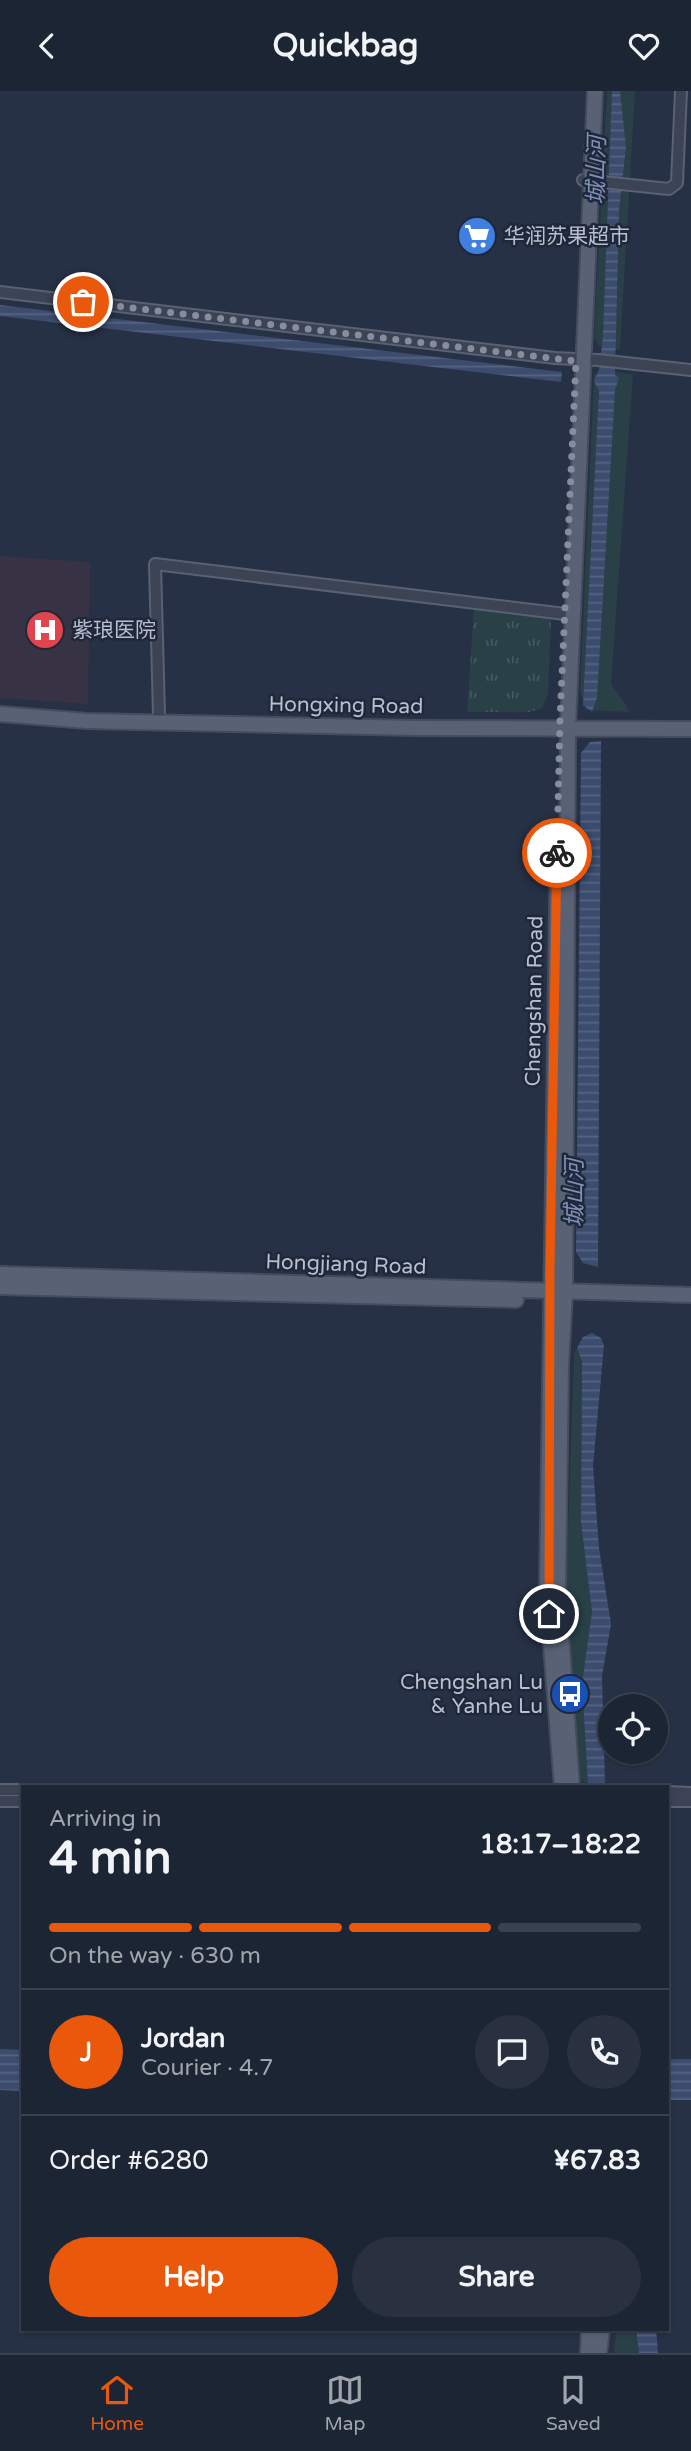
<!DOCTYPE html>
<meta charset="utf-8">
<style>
:root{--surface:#1c2534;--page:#293140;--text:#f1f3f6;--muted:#a0a5ac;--line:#3a424f;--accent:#ea580c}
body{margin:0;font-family:"Varela Round","Noto Sans SC",sans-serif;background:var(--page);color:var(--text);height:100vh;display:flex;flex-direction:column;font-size:26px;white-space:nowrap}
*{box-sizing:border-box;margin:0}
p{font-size:23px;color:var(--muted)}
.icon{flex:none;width:38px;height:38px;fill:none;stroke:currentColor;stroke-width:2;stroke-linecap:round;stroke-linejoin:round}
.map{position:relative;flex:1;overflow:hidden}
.drawer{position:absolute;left:21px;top:1694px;width:648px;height:546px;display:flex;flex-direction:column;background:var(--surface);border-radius:0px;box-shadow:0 2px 5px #0004,0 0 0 2px var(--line)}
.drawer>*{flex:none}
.controls{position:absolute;left:598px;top:1603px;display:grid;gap:14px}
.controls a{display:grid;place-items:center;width:70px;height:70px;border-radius:50%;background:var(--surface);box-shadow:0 2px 5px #0004,0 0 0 2px var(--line);font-size:35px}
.pin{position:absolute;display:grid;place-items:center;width:60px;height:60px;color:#fff;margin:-30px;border:4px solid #fff;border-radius:50%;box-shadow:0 2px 7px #0007}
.courier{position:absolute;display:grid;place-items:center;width:70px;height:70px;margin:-35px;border:5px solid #ea580c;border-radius:50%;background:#fff;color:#222;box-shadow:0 2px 9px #0007}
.overview em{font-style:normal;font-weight:800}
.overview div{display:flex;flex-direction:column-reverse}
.overview{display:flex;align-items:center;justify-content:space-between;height:119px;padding:0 28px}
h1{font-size:46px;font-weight:800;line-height:52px}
.bar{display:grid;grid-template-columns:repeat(4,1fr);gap:10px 7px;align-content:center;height:84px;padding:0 28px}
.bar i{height:9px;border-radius:5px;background:var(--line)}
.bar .active{background:var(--accent)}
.bar p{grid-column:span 4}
.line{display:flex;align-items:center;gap:18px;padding:0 28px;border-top:2px solid var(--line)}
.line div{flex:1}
.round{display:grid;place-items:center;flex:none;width:74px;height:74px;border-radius:37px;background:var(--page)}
.cta{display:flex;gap:14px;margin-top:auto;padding:14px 28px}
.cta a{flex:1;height:80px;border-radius:42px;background:var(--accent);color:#fff;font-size:28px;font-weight:800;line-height:80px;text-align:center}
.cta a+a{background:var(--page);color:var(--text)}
header{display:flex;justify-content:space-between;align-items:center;height:91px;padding:0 28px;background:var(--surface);font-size:32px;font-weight:800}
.dock{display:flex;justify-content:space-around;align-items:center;height:98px;border-top:2px solid var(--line);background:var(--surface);font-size:19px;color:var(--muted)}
.dock a{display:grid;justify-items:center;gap:4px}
.dock .active{color:var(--accent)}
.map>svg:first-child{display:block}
.medical{fill:#373345}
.grass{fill:#284046}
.park{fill:url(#park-tufts)}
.water{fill:url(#water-rules)}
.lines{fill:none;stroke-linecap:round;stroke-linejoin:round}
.minor-casing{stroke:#5a6172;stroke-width:14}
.major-casing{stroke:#454c5e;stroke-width:18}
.minor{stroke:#3b4354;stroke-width:10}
.major{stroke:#596274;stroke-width:14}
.done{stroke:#868d9e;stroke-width:7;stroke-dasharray:0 12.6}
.route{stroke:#ea580c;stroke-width:9}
.labels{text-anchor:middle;stroke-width:5;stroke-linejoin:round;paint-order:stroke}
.poi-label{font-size:21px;fill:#b9bfce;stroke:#1f283a;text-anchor:start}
.street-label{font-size:21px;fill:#b9bfce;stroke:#1f283a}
.water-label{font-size:23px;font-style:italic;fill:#7f91b6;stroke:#1f283a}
</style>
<header><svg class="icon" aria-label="back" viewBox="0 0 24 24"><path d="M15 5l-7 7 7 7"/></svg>Quickbag<svg class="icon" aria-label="heart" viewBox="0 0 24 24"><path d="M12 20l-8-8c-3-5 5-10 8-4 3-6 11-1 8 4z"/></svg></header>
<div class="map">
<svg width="691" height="2262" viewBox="0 0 691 2262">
<defs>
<pattern id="park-tufts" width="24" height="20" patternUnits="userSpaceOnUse" patternTransform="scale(1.75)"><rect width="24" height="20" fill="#284046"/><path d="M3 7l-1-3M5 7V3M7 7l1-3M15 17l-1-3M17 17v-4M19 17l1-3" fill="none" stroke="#455a60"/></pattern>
<pattern id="water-rules" width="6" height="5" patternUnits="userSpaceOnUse" patternTransform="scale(1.75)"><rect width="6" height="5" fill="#3c4c6e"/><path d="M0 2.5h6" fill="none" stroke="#566482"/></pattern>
</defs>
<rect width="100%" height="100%" fill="#263145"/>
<!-- medical -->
<path class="medical" d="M0,465L90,471L88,613L0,607Z"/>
<!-- grass -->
<path class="grass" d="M607,0H635L620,259L599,255L594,246Z
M599,279L633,283L611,593L627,615L628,621L586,619L580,599L594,284Z
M577,1257L582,1271L581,1431L592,1521L582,1592L588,1694L580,1688L566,1505L574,1262Z
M616,2238H636L639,2262H614Z"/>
<!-- park -->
<path class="park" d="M474,518L551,527L548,603L542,617L530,621H467Z"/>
<!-- water -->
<path class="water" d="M612,0H620L626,56L619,119L615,284L619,287L615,299L597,607L592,621L583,614L599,300L594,290L599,279L603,245Z
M0,214L562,281L561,291L0,225Z
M601,650L598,1176L583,1172L576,1161L581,662L590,651Z
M592,1242L601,1247L604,1254L593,1375L599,1457L611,1533L602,1585L605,1694H588L582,1592L592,1521L581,1431L582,1271L577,1257L583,1246Z
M0,1958L23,1959V2000L0,1999Z
M667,1968H691V2009H667Z
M636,2238H656L658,2262H639Z"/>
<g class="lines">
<defs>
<path id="minor" d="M583,89L669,98L677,92L681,0
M0,201L555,267L598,269L691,279
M159,624L155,473L565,523
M0,1699H23
M667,1701L691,1702
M0,1710H23
M667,1710H691"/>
<path id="major" d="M0,623L87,630L416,637L691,638
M558,750L547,1501L562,1696
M0,1183L691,1204
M0,1196L516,1209
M572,1696L558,1499L561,1273L565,1201L568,636L595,0
M588,2262L589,2238
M599,2262L602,2238"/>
</defs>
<!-- minor casing -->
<use href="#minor" class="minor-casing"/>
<!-- major casing -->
<use href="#major" class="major-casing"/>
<!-- minor -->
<use href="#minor" class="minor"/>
<!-- major -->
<use href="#major" class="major"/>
</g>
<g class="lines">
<!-- done -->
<path class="done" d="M83,211L576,270L560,628L557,762"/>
<!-- route -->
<path class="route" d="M549,1523L550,1175L557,762"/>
</g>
<!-- icons -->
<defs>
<symbol id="supermarket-disc" viewBox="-11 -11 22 22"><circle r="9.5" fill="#3f7fe0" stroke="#1f283a"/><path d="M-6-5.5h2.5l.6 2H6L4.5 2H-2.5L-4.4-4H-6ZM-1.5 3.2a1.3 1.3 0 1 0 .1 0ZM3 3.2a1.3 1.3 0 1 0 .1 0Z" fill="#fff"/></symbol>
<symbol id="hospital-disc" viewBox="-11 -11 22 22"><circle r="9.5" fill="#e0444e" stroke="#1f283a"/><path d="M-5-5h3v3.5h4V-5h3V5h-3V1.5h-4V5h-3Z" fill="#fff"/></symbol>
<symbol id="bus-disc" viewBox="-11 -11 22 22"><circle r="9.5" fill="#1a4fb4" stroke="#1f283a"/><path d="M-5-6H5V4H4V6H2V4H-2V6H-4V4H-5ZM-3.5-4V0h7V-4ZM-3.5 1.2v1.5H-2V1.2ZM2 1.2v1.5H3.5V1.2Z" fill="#fff"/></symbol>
</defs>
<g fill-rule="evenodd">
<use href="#supermarket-disc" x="455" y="123" width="44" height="44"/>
<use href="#hospital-disc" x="23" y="517" width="44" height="44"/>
<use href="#bus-disc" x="548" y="1581" width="44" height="44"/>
</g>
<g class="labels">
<!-- poi labels -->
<g class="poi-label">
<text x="504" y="152">华润苏果超市</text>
<text x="72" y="546">紫琅医院</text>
<text x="543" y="1598" text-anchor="end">Chengshan Lu<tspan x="543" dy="24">&amp; Yanhe Lu</tspan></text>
</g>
<!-- street labels -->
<g class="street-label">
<text transform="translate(346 614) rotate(1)" y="7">Hongxing Road</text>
<text transform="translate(534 910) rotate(-89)" y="7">Chengshan Road</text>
<text transform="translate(346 1173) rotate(2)" y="7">Hongjiang Road</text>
</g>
<!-- water labels -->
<g class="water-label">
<text transform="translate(596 79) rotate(-89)" y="8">城山河</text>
<text transform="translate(574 1102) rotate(-90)" y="8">城山河</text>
</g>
</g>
</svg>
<div class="controls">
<a><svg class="icon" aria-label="locate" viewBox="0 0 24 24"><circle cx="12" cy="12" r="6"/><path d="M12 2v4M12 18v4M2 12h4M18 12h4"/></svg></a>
</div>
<div class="pin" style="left:83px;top:211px;background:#ea580c"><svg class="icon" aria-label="bag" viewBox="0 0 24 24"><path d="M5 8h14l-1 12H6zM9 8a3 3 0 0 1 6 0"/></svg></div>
<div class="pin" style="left:549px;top:1523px;background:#1f2937"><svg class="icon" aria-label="home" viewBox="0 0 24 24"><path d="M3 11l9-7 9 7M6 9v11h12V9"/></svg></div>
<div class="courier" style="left:557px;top:762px"><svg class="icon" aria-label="bike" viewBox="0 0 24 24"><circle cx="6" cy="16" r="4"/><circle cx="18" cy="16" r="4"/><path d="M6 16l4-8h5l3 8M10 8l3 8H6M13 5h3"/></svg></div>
<section class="drawer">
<div class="overview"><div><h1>4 min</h1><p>Arriving in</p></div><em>18:17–18:22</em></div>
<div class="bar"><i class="active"></i><i class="active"></i><i class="active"></i><i></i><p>On the way · 630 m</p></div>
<div class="line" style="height:126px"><b class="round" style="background:var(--accent);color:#fff">J</b><div><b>Jordan</b><p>Courier · 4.7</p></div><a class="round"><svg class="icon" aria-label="chat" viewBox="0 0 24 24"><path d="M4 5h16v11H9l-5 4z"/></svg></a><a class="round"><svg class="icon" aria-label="phone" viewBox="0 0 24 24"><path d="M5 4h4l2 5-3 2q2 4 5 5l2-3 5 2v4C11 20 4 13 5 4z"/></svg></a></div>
<div class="line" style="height:91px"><div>Order #6280</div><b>¥67.83</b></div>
<div class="cta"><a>Help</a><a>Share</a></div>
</section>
</div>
<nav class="dock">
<a class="active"><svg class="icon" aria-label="home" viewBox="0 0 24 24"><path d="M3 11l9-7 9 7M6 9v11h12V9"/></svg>Home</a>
<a><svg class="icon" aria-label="map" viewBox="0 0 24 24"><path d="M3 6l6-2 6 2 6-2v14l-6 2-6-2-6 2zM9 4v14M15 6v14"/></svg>Map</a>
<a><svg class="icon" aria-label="saved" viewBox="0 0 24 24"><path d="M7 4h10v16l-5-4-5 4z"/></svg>Saved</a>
</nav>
